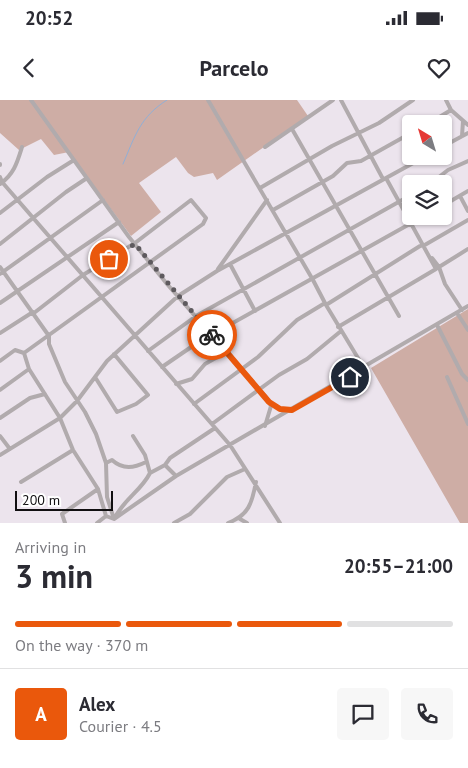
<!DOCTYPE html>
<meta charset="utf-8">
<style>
:root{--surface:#fff;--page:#f7f7f7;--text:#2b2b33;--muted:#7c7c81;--line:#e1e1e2;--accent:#ea580c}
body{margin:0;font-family:"PT Sans",sans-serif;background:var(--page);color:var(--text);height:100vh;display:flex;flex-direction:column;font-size:19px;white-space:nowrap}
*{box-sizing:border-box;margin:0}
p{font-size:16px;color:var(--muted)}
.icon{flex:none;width:28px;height:28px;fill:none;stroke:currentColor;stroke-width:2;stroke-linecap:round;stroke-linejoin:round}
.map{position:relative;height:423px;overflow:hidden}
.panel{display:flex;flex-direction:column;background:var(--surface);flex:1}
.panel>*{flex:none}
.needle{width:32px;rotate:322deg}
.buttons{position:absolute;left:402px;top:15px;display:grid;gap:10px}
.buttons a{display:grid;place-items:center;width:50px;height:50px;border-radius:5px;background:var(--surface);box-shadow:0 1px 4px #0004;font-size:25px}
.scale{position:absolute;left:15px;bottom:12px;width:98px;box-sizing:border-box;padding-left:5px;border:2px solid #110f11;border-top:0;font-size:14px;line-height:18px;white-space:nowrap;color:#110f11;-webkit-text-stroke:4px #fff;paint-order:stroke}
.pin{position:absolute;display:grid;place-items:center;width:42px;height:42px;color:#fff;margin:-21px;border:2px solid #fff;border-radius:50%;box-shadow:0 1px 5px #0007}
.courier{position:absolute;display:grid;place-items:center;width:50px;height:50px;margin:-25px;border:4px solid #ea580c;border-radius:50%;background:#fff;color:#222;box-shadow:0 1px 6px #0007}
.head em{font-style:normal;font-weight:700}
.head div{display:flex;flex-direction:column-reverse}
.head{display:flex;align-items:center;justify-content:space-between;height:85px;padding:0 15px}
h1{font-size:32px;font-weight:700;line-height:38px}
.bar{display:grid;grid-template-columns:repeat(4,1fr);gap:8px 5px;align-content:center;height:60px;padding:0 15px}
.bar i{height:6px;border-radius:4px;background:var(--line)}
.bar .active{background:var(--accent)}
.bar p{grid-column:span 4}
.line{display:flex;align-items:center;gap:12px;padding:0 15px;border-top:1px solid var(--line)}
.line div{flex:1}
.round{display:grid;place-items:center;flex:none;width:52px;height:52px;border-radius:5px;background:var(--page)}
.status{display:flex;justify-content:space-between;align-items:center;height:35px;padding:0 25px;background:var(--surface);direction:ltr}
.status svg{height:14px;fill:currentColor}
header{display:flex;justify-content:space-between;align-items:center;height:65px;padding:0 15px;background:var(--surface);font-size:22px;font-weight:700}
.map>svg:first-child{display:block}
.green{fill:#ceada5}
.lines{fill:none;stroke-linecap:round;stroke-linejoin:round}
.stream{stroke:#91afd6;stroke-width:1}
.minor{stroke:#b1abad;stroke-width:4}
.done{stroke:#5e5a5e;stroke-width:5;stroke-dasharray:0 9}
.route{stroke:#ea580c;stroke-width:6}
</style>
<div class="status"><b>20:52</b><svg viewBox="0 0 49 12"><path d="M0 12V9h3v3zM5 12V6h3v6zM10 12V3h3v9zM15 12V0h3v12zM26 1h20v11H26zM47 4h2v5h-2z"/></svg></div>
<header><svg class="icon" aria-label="back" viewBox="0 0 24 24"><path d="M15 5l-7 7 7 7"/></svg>Parcelo<svg class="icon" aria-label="heart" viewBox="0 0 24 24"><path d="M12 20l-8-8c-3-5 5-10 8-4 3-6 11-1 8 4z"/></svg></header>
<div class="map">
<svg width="468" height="423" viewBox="0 0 468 423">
<rect width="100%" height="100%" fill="#ece4ed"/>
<!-- green -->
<path class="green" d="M0,0H297L308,16L217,80L213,73L194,77L188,73L176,57L139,83L161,112L131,136L69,52L54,55L41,39L19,50L0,33Z
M468,209V423H460L371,268Z"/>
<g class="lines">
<!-- stream -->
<path class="stream" d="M123,64C135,36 140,17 167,0"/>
<!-- minor -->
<path class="minor" d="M31,0L129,137L167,184L266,297L271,306L265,326
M208,0L313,180L326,205L364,268
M341,0L383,79
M446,0L451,10L468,25
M428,24L451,10
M292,29L399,216
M462,36L463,21
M444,46L468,33
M265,47L333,0
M0,64V65
M0,77L2,82L230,345L280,423
M0,84C14,74 17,63 22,47
M430,84L448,70L468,61
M260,88L332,46L379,23L413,0
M460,96L468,111
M444,105L468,91
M273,110L333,76L347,63L361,61L411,33
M0,113L47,77L74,60
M0,144L66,92L87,78
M423,146L468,120
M432,158L439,167L445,184L462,210
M230,164L255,211
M0,167L49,236V244L65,282L85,312L96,334L106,363L107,397L114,419C124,399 141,391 150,373L145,355L133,336
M439,167L468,149
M218,169L267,100
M0,174L103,100
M0,203L119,122
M326,205L420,146
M457,213L468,230
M437,225L462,274L468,280
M338,227L436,169L386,78
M0,233L33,212
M148,251L196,216L411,95
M0,261L15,250L24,253
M162,267L197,243L424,116
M29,269L60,318L77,301L107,261L178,196L217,171L426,56
M95,277L117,312L136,304L148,295L114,254
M447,277L468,324
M176,284L192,279L205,264L226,252
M0,290L29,269L24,253L203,124L206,118L191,100L135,143L83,175L34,213
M269,302L280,309L292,311
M194,304L258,257L297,220L325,203
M0,318L30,298L45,294
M212,324L279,275L307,259L341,231
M0,336L10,349
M0,355L60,318L73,350L98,389L106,416
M106,363L112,360C123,370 134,368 146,362
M150,373L165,365
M176,376L165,365L170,358L215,328
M21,382L73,350
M240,419L247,423
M65,423L62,414L98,389
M97,423L106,416L114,419L176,376L468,206
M174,423L190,414L227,377L245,369
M228,423C249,415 252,403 256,382"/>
</g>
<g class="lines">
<!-- done -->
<path class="done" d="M109,159L135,144L212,235"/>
<!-- route -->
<path class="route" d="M212,235L269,302L280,309L292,310L350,277"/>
</g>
</svg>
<div class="buttons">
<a><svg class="needle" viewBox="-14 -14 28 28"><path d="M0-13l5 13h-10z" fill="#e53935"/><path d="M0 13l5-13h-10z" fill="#7c7c81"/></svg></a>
<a><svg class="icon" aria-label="layers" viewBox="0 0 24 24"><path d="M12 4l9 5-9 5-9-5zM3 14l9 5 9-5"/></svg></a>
</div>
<div class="scale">200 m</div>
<div class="pin" style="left:109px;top:159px;background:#ea580c"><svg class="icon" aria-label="bag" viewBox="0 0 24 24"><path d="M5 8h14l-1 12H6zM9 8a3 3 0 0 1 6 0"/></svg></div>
<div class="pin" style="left:350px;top:277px;background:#1f2937"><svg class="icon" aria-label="home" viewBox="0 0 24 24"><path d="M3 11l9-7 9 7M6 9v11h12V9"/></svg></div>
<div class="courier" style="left:212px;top:235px"><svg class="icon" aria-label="bike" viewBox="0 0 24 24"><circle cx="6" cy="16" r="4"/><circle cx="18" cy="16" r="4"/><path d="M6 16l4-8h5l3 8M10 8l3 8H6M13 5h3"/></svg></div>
</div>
<section class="panel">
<div class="head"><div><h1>3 min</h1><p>Arriving in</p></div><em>20:55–21:00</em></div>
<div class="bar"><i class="active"></i><i class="active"></i><i class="active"></i><i></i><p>On the way · 370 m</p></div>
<div class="line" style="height:90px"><b class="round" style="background:var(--accent);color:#fff">A</b><div><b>Alex</b><p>Courier · 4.5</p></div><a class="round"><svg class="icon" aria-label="chat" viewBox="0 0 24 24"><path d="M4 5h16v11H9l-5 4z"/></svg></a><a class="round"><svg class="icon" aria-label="phone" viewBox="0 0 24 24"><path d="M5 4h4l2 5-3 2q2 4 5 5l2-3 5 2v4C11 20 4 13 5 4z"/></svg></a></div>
</section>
